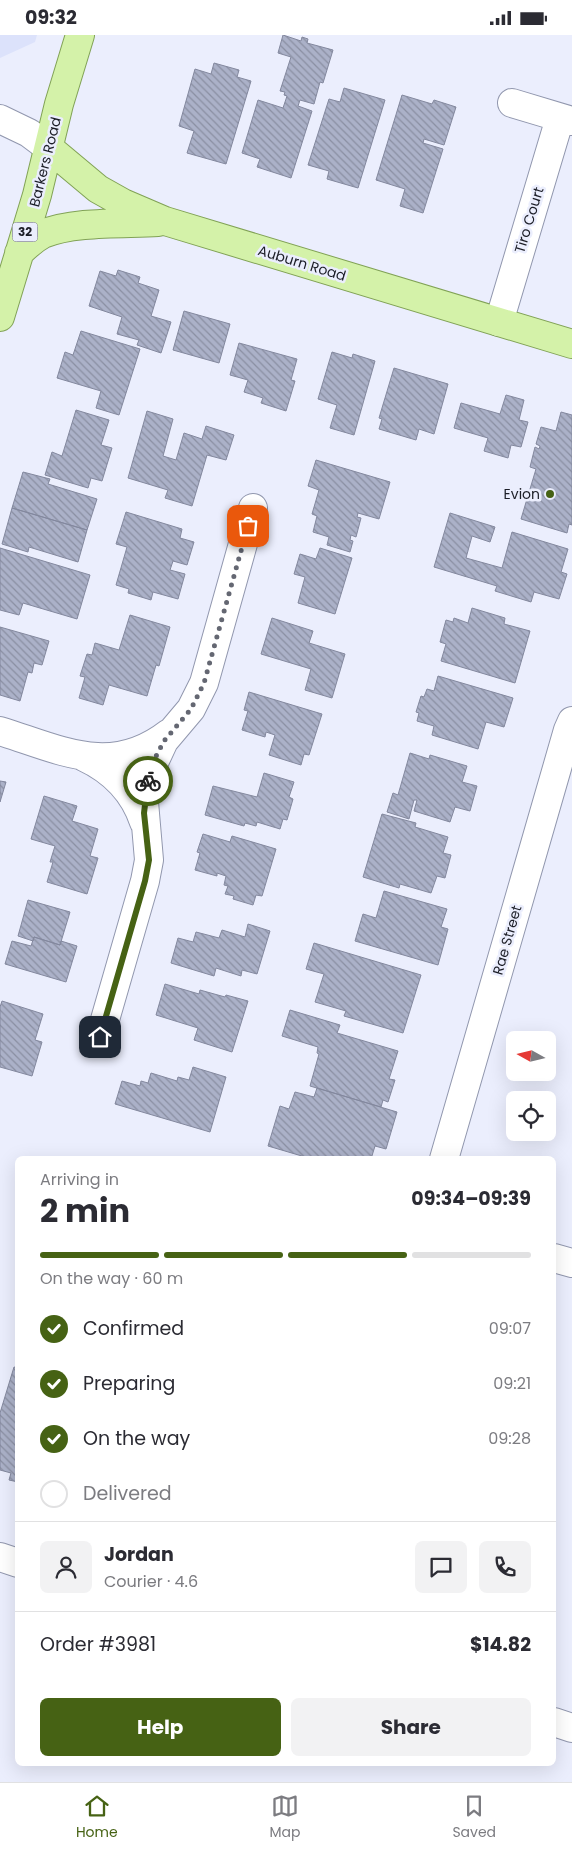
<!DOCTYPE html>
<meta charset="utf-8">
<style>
:root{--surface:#fff;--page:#f2f2f3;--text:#2b2b33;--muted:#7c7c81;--line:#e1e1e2;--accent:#466214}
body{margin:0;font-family:Poppins,sans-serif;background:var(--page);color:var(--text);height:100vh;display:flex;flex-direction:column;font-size:19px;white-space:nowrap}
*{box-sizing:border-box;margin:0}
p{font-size:16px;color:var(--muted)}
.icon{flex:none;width:28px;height:28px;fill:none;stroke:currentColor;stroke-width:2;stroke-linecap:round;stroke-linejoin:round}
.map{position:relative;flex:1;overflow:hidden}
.drawer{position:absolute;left:15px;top:1121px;width:541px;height:610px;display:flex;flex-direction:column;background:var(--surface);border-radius:8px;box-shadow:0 5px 20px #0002}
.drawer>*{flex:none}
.needle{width:32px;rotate:278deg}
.buttons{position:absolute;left:506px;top:996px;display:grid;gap:10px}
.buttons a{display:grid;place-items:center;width:50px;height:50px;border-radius:8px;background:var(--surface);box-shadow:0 5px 20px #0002;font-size:25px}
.pin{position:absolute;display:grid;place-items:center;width:42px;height:42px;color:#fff;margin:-21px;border-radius:10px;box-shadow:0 2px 8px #0006}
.courier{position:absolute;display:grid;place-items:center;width:50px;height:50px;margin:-25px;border:4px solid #466214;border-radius:50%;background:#fff;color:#222;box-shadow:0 1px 6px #0007}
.overview em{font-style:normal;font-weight:700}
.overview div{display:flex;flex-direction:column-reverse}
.overview{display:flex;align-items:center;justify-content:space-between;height:85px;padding:0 25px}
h1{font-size:32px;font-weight:700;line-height:38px}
.bar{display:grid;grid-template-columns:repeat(4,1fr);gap:8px 5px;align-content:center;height:60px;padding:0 25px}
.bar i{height:6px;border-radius:4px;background:var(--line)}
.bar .current{background:var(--accent)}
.bar p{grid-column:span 4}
.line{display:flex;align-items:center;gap:12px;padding:0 25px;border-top:1px solid var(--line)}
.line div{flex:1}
.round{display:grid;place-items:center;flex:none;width:52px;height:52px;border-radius:8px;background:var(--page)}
ol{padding:0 25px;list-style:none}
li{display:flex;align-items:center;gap:15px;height:55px}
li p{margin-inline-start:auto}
li .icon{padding:5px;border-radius:50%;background:var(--accent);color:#fff;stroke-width:4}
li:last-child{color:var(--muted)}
li i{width:28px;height:28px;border:2px solid var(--line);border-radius:50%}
.action{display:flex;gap:10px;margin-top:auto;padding:10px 25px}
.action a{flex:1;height:58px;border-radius:8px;background:var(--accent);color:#fff;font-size:20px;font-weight:700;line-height:58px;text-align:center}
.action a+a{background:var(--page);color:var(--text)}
.status{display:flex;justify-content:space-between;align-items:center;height:35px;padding:0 25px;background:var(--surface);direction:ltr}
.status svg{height:14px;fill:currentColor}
.tab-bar{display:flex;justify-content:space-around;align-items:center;height:70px;border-top:1px solid var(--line);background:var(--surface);font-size:14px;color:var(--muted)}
.tab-bar a{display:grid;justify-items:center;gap:2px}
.tab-bar .current{color:var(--accent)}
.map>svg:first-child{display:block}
.built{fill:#dce2fb}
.building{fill:url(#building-back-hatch);stroke:#83889e}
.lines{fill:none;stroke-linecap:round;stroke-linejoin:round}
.minor-casing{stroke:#9197ae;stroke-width:30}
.major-casing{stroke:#81a256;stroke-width:30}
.minor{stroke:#fff;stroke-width:28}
.major{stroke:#d4f2a9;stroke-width:28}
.done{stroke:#646772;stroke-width:5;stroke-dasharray:0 9}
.route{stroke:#466214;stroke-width:6}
.poi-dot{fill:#466214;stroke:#ebeefd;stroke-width:2}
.labels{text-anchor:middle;stroke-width:5;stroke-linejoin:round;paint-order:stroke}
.shield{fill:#ebeefd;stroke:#5a5c67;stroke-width:1}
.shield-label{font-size:12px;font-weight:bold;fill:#1c1e27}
.street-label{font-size:14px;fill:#1c1e27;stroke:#ebeefd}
.poi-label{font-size:14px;fill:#1c1e27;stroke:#ebeefd;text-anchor:end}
</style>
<div class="status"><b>09:32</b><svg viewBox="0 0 49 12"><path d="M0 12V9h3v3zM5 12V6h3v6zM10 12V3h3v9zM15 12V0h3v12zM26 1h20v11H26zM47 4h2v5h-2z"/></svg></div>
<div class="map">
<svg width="572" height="1747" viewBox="0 0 572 1747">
<defs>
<pattern id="building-back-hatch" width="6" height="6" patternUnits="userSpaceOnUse" patternTransform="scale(1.25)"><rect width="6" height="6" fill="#abb1c8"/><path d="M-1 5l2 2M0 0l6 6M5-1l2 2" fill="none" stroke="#8a8fa2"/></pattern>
</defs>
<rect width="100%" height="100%" fill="#ebeefd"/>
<!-- built -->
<path class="built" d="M0,0H37L35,7L0,23Z"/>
<!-- building -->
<path class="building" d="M283,0L301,6L302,2L308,4L307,8L333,15L323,48L320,47L314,69L300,65L298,71L312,76L291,143L257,132L260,124L242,118L258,65L283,73L287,61L284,60L285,57L280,56L291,22L278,18Z
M214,28L239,35L237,42L251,46L226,129L187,118L194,96L179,91L195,34L211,39Z
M344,53L385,65L358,153L327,144L329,136L308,130L329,64L340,67Z
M402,60L432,69L434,65L456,72L444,110L424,104L423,108L443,114L423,178L400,171L405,154L376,145Z
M118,235L140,242L138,248L159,255L151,281L171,287L161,318L137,310L139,305L117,299L122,282L89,271L100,236L116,241Z
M184,276L230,289L219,328L173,315Z
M81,296L140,314L119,380L96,373L101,356L57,343L65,317L73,320Z
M239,308L297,324L291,345L295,346L286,376L261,368L263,363L244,357L248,345L230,340Z
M332,317L352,323L353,319L375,326L354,400L330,393L337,370L318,364Z
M394,333L448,349L434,399L419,394L416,405L379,394L382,384L379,383Z
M506,360L524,365L519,385L528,387L521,412L511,410L508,423L484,416L488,403L454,393L461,368L500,379Z
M76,375L109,385L101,410L112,413L102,446L91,443L88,453L45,440L52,417L62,421Z
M147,376L173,384L163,421L176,425L184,398L202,404L206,391L234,400L226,425L207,420L192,471L165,463L168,455L128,443Z
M561,377L572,380V490L569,489L567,498L521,484L536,434L530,432L535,412L539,414L540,411L536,409L541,392L556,396Z
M316,425L390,447L379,484L358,478L357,482L361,483L356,502L351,500L350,505L353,506L350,517L327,510L329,502L313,497L317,481L312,479L319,455L308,451Z
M23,437L50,444L48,449L97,464L87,495L12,473Z
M12,473L87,495L78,527L29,512L28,517L2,509Z
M126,477L182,494L180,503L194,507L187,530L173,526L170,535L185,539L178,564L153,557L151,565L128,558L129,554L116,550L127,512L116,509Z
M450,478L495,492L490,507L472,501L466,523L502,533L512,497L568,514L561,537L567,539L559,564L534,557L531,567L495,556L497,551L434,532Z
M0,513L90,540L77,584L23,568L19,580L0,575Z
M320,513L352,523L335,579L298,568L305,542L294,539L300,519L316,524Z
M472,573L505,583L504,589L530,596L515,648L441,626L446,609L440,607L446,585L453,587L454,583L468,588Z
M130,580L170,592L159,631L156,630L147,661L109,650L103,670L79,663L85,642L80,641L87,619L92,620L95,608L119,615Z
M272,583L313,596L309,608L345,619L332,663L305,655L311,634L261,619Z
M0,592L49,606L42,630L34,628L32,638L28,637L20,666L0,660Z
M438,641L513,663L504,692L486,687L478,714L432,700L434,691L417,686L419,678L416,677L421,661L424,662L427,654L434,656Z
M249,657L322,679L309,720L304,719L301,730L269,720L275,700L266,697L265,702L242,695L248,676L244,675Z
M410,718L429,724L430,720L467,731L462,747L477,751L470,776L455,772L450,787L414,776L417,765H414L409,784L387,777L393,758L398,760Z
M264,738L294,747L289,762L293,764L287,785L283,784L280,794L257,787L256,791L245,788L244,791L205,780L213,751L257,762Z
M0,746L6,747L0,767Z
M44,761L77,771L72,786L98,794L90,821L98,823L87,859L47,847L53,827H50L55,811L31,804Z
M382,779L416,788L415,792L448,802L443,818L451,820L445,843L437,841L431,858L400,849L399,853L363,842Z
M203,799L230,807L232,801L276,814L262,861L256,860L253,870L233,864L234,861L225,859L228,851L224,850L226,841L217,838V841L195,835L200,818L197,817Z
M384,856L447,874L441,892L448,894L438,930L355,906L363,879L376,883Z
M28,865L70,877L60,910L34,902L33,906L18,901Z
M248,889L270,896L257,939L242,935L241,941L216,933L214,941L171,928L178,903L193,907L196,897L219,903L222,895L245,902Z
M34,902L60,910L61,906L77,911L66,947L5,929L12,906L31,911Z
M314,908L421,940L403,998L344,981L346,976L315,967L324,939L306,934Z
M165,949L199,959L200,955L225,962L226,960L248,966L232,1017L194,1005L198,993L156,980Z
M2,966L43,979L35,1005L42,1007L32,1041L0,1032V972Z
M290,975L340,990L337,998L398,1016L389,1044L395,1045L388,1067L383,1065L381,1072L310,1051L319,1019L317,1018L318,1012L282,1001Z
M193,1032L226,1042L210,1097L115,1069L122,1046L140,1051L141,1046L148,1048L151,1038L177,1046L178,1042L189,1045Z
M317,1053L397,1077L386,1114L375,1111L371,1124H312L268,1111L280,1071L289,1074L295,1057L314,1062Z
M14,1332L18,1333V1447L9,1445L11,1438L0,1435V1378Z"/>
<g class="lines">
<defs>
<path id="minor" d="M512,68L572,86
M0,84L29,98L49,113
M499,287L560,83
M0,696C61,715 111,743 169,698
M84,722C112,735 134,757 144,787
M100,1002L145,846L149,825L144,767L150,736L164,706L191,674L204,648L253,473
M444,1124L568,695L572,686
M554,1223L572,1228
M0,1522L18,1528
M554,1687L572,1693"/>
<path id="major" d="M49,113L98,154L123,168L165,186L572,309
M19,218C26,211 34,204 43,199C73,186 125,189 158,187
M0,282L37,160L59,69L80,0"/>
</defs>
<!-- minor casing -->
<use href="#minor" class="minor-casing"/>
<!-- major casing -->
<use href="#major" class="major-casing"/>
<!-- minor -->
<use href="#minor" class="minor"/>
<!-- major -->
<use href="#major" class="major"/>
</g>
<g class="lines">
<!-- done -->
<path class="done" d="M148,746L152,729L164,706L191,674L204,648L248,491"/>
<!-- route -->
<path class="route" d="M100,1002L145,846L149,825L144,778L148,746"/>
</g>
<!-- markers -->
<circle class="poi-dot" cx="550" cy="459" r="5"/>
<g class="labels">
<!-- shield labels -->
<rect class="shield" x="12.5" y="187.5" width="25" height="19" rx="4"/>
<g class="shield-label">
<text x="25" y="201">32</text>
</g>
<!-- street labels -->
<g class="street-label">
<text transform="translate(45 127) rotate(-76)" y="5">Barkers Road</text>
<text transform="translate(529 185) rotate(-73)" y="5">Tiro Court</text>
<text transform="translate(302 228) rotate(17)" y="5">Auburn Road</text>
<text transform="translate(507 905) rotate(-74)" y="5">Rae Street</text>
</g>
<!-- poi labels -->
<g class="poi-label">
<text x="540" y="464">Evion</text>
</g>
</g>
</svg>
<div class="buttons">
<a><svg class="needle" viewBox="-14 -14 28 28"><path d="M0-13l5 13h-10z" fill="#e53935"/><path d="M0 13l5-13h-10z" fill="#7c7c81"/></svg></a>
<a><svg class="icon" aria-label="locate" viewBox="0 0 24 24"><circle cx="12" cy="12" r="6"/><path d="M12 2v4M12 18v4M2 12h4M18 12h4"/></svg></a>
</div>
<div class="pin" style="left:248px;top:491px;background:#ea580c"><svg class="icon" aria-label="bag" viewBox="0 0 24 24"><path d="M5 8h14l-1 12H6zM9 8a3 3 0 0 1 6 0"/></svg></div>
<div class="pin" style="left:100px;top:1002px;background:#1f2937"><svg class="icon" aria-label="home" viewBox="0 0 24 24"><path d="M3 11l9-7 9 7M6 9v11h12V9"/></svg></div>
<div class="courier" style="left:148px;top:746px"><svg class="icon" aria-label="bike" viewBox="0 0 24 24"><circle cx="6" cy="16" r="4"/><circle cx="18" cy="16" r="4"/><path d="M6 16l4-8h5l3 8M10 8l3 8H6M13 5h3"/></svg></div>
<section class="drawer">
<div class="overview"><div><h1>2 min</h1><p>Arriving in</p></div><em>09:34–09:39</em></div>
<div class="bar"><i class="current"></i><i class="current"></i><i class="current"></i><i></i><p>On the way · 60 m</p></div>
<ol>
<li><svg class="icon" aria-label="check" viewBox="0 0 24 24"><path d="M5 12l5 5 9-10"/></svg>Confirmed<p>09:07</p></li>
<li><svg class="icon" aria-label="check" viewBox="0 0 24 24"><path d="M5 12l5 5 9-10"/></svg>Preparing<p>09:21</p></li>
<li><svg class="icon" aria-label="check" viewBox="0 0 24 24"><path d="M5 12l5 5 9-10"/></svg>On the way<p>09:28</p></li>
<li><i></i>Delivered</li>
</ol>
<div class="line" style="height:90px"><a class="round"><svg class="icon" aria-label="person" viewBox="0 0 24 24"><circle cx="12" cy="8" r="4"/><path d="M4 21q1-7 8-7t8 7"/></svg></a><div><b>Jordan</b><p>Courier · 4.6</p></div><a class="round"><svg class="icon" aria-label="chat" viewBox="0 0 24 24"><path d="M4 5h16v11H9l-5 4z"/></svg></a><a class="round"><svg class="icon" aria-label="phone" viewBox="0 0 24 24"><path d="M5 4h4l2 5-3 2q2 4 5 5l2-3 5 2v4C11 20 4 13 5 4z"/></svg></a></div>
<div class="line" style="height:65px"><div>Order #3981</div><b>$14.82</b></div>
<div class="action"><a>Help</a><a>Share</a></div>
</section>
</div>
<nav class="tab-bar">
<a class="current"><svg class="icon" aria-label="home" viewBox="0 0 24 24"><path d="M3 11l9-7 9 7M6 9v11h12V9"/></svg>Home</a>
<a><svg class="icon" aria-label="map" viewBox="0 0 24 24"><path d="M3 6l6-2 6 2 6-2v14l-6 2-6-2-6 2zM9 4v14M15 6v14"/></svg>Map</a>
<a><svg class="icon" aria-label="saved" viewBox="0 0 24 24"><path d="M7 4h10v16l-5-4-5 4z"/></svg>Saved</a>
</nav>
